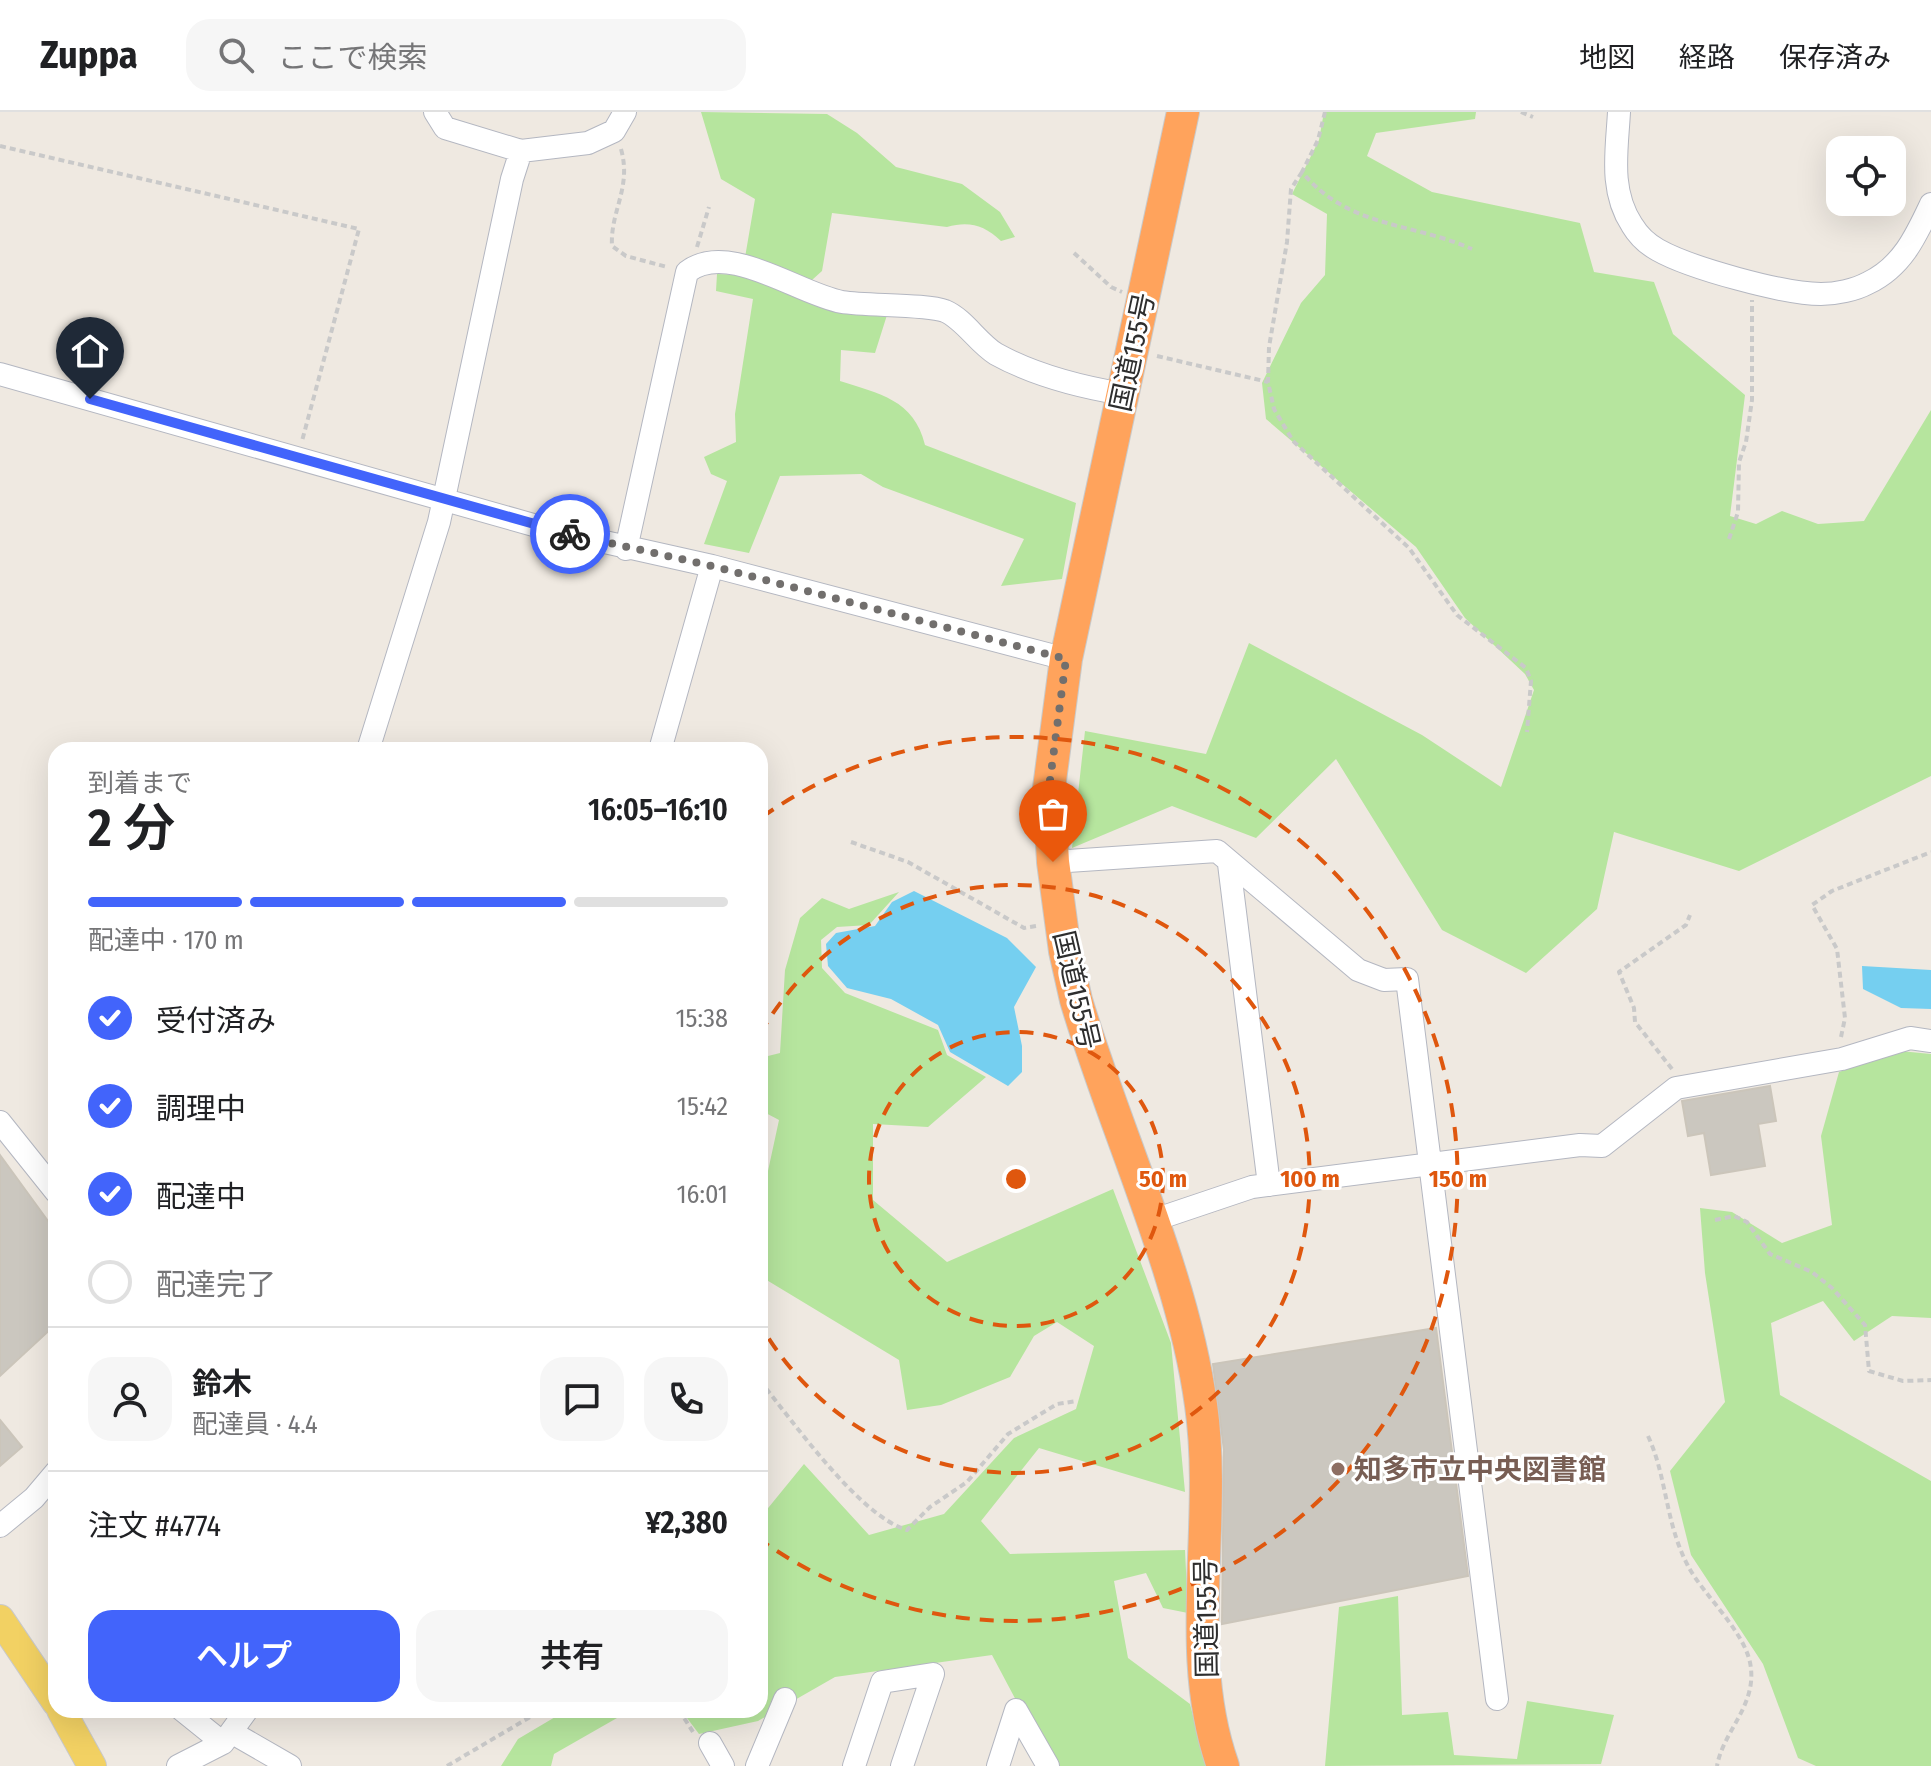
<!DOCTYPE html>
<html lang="ja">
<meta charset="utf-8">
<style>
:root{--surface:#fff;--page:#f6f6f6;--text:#202124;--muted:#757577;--line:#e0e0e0;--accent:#4264fb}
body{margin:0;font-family:"Fira Sans Condensed","Noto Sans JP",sans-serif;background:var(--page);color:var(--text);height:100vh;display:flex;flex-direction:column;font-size:30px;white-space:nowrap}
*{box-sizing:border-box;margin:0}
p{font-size:26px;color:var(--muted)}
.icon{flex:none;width:44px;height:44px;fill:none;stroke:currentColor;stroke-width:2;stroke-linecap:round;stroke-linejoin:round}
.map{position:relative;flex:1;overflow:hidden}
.details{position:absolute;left:48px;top:630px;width:720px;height:976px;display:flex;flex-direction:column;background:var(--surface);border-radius:24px;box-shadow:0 8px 32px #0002}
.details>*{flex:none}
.tools{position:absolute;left:1826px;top:24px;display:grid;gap:16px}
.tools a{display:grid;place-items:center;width:80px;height:80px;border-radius:16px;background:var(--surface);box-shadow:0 8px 32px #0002;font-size:40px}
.pin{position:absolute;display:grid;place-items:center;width:68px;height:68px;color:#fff;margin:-82px -34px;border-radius:50% 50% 50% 0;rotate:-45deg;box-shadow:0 0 8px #0007}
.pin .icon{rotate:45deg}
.courier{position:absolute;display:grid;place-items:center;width:80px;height:80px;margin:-40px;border:6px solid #4264fb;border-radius:50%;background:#fff;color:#222;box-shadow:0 2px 10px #0007}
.head em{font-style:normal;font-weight:600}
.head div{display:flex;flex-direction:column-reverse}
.head{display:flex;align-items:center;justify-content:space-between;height:136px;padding:0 40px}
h1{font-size:52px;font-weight:600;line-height:60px}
.bar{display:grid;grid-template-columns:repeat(4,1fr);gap:12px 8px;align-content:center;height:96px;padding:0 40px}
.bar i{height:10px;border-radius:6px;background:var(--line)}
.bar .selected{background:var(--accent)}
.bar p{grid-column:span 4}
.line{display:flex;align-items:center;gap:20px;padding:0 40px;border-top:2px solid var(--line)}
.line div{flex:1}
.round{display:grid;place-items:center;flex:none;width:84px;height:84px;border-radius:24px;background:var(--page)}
ol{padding:0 40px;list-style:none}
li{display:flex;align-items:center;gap:24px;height:88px}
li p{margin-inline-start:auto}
li .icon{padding:8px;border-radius:50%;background:var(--accent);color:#fff;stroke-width:4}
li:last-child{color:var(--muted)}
li i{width:44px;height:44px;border:4px solid var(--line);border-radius:50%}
.action{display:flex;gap:16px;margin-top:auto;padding:16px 40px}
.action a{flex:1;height:92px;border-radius:24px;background:var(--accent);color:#fff;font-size:32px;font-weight:600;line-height:92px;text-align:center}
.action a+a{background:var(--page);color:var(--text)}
header{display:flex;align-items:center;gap:48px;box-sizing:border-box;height:112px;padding:0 40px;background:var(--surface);border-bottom:2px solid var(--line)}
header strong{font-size:38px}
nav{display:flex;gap:44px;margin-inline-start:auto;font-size:28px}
.search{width:560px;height:72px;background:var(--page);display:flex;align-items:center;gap:20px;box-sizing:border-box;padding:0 28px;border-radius:24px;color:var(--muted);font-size:30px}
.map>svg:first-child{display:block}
.green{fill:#b6e59e}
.water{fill:#75cff0}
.building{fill:#cbc7bf;stroke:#cbc5ba;stroke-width:2}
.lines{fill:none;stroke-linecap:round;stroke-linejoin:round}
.minor-casing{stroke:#b4b7c1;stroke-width:24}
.major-casing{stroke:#c9c9c9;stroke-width:30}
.highway-casing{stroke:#c9c9c9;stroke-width:34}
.path{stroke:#c9c9c9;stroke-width:4;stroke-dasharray:6 4;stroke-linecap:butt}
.minor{stroke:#fff;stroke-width:22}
.major{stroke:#f2d163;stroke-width:28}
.highway{stroke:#ffa35c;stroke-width:32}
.done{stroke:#726f6d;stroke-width:8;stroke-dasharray:0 14.4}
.route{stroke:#4264fb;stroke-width:10}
.ring{fill:none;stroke:#df570e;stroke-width:4;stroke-dasharray:14 10}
.education-dot{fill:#8d6e63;stroke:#fff;stroke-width:3}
.labels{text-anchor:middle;stroke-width:6;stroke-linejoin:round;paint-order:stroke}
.street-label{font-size:28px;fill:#2e2e2e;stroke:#fff}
.education-label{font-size:28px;font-weight:bold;fill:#785e54;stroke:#fff;text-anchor:start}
.centre{fill:#df570e;stroke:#fff;stroke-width:4}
.ring-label{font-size:24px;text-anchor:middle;font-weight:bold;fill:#df570e;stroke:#fff;stroke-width:6;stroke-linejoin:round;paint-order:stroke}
</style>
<header>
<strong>Zuppa</strong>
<div class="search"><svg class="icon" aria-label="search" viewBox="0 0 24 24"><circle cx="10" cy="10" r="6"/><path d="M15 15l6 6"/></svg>ここで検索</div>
<nav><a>地図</a><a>経路</a><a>保存済み</a></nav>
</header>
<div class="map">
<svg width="1931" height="1654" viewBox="0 0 1931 1654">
<rect width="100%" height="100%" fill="#efe9e1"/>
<!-- green -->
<path class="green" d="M701,0L827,2L857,21L896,55L962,72L1000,100L1015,125L1001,129C984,113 969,109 947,115L832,101L822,159L812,168L806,187L887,203L875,241L841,238L840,269C879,282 914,287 925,333L1076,391L1062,467L1001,474L1024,427L883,375L861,362L780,364L749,441L704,432L727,369L711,362L704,345L736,330L735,302L753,187L716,179L717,162L742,163L755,87L721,67Z
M1324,0H1476L1475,7L1376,21L1367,44L1432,80L1580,111L1594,160L1654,170L1673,222L1745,283L1730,404L1756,412L1782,399L1818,412L1864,409L1931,298V664L1739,759L1614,720L1597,797L1526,861L1442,818L1336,647L1256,726L1172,694L1072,736L1085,619L1206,642L1249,531L1422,623L1501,675L1534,578L1525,562L1465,506L1416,435L1266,307L1262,271L1301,191L1325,163L1327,102L1292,82L1319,28Z
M899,780L869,813L837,815L821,828L822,856L845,881L938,918L947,943L986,965L928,1015L873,1012V1088L947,1150L1113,1077L1171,1231L1185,1380L1039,1336L981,1409L1010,1442L1185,1438L1188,1501L1163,1496L1146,1461L1114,1469L1128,1546L1190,1592L1206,1654H1051L992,1543L835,1565L758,1609L699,1622L681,1598H760V1406L804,1352L869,1423L944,1402L1014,1326L1076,1297L1094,1234L1057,1210L1034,1224L1010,1265L941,1293L907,1298L899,1248L760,1164V1096L779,1008L760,998V946L780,941L785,858L800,806L822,786L849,797Z
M1900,939L1931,942V1206L1892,1204L1854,1229L1823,1189L1771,1211L1780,1283L1931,1369V1654H1816L1798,1646L1763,1552L1691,1443L1670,1359L1725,1290L1705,1161L1700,1096L1732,1100L1782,1131L1832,1113L1821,1024L1839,960Z
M1398,1484L1402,1603L1448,1600L1454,1643L1517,1647L1527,1589L1614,1603L1601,1652L1325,1654L1339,1495Z
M567,1598H631L554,1642L551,1654H501L518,1627Z"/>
<!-- water -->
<path class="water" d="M914,779L1007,826L1036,855L1014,895L1022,934V960L1008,974L950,940L938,913L891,887L847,876L828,854L826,832L836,821L875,814L892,790Z
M1862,854L1931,858V897L1901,896L1863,877Z"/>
<!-- building -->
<path class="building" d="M1770,974L1776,1009L1758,1012L1765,1054L1711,1063L1704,1021L1688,1024L1682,989Z
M0,1043L56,1120V1212L0,1264Z
M1436,1216L1468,1464L1222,1512L1224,1338L1213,1252Z
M0,1308L22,1335L0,1354Z"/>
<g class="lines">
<defs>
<path id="minor" d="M435,0L445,16L521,39L588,31L614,19L625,0
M1619,0C1617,38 1609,78 1632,113C1638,123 1647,132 1658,138C1690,156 1784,182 1821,182C1836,182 1855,178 1868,171C1902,155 1916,124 1931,92
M0,262L551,418L712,454L1066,547
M626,437L687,160C728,128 798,182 842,190C866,194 927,192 945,199C964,207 978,231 996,242C1034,263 1081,275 1123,282
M368,638L439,410L512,67L521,39
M660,638L712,454
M1053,750L1217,739L1358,858L1384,868L1407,867L1497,1587
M1229,752L1269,1073
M0,1010L56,1080
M1151,1109L1252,1075L1580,1033L1602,1034L1676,976L1842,947L1910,926L1931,929
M0,1414L34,1386L56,1360
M182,1598L223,1631
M231,1620L290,1654
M710,1631L723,1654
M178,1654L223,1631L247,1598
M757,1654L785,1587
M854,1654L882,1570L933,1562L902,1654
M998,1654L1016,1598L1048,1654"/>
<path id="major" d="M0,1507L56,1590
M61,1598L92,1654"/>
<path id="highway" d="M1183,0L1066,547L1049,676L1053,750L1065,839L1076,888C1115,1019 1183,1160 1201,1293C1218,1412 1182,1539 1223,1654"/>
</defs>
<!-- minor casing -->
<use href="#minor" class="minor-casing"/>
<!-- major casing -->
<use href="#major" class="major-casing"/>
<!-- highway casing -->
<use href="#highway" class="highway-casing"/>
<!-- path -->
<path class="path" d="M1325,0L1318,28L1302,60C1348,116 1411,110 1472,137
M1521,0L1533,5
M0,34L359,117L302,329
M621,37C632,76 610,99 612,134L626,144L667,155
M1302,60L1291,77L1287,130L1269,235L1268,270L1274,297L1293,329L1409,436L1457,503L1526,556L1531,569L1527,620
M697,135L709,95
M1074,141L1111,175L1122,180
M1157,244L1268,270
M1729,427L1738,400L1739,350L1746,330L1752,288V188
M851,730L908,750L1024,816L1036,814
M1841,925L1845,906L1837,837L1812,793L1832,779L1931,740
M1672,957L1635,910L1634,896L1619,860L1686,813L1690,803
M1715,1108L1734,1104L1747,1110L1770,1142L1812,1160L1832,1176L1865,1213L1869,1259L1903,1269L1931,1268
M760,1269C793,1309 859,1404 907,1418L930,1395L967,1370L1008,1322L1057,1292L1077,1289
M1648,1324C1667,1365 1665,1409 1687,1452C1703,1484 1748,1521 1751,1557C1755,1595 1723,1620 1717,1654
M679,1598L693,1620
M447,1654L542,1598"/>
<!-- minor -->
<use href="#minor" class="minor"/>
<!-- major -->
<use href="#major" class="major"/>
<!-- highway -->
<use href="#highway" class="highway"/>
</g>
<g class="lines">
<!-- done -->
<path class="done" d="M570,422L712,454L1066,547L1049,676L1053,750"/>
<!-- route -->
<path class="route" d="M90,287L570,422"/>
</g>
<!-- distance rings -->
<g class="ring">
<circle cx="1016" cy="1067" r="147"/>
<path d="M760 922A294 294 0 1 1 760 1212"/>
<path d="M762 705A442 442 0 1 1 762 1429"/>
</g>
<!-- markers -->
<circle class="education-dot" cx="1338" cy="1357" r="8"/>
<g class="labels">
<!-- street labels -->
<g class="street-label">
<text transform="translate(1132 240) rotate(-78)" y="10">国道155号</text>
<text transform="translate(1077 878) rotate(77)" y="10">国道155号</text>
<text transform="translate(1206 1506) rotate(-91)" y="10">国道155号</text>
</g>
<!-- education labels -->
<g class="education-label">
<text x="1354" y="1367">知多市立中央図書館</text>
</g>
</g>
<circle cx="1016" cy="1067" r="12" class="centre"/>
<g class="ring-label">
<text x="1163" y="1075">50 m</text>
<text x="1310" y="1075">100 m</text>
<text x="1458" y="1075">150 m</text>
</g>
</svg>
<div class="tools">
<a><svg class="icon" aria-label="locate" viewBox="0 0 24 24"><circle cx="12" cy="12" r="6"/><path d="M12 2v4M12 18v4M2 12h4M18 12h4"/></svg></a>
</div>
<div class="pin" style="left:1053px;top:750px;background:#ea580c"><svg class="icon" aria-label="bag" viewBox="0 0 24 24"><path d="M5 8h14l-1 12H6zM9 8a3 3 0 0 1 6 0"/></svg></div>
<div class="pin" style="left:90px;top:287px;background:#1f2937"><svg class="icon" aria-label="home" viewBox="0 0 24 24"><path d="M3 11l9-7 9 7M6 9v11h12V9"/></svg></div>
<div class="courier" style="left:570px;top:422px"><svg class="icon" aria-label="bike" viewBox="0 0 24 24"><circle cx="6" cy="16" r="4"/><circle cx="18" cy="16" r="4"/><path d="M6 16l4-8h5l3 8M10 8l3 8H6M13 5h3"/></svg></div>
<section class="details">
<div class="head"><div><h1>2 分</h1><p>到着まで</p></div><em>16:05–16:10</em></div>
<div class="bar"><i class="selected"></i><i class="selected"></i><i class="selected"></i><i></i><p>配達中 · 170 m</p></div>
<ol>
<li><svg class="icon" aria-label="check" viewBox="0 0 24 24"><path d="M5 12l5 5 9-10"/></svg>受付済み<p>15:38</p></li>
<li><svg class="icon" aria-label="check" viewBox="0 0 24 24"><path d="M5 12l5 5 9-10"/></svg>調理中<p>15:42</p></li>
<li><svg class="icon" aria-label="check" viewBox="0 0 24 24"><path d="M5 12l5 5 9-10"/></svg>配達中<p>16:01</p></li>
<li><i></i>配達完了</li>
</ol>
<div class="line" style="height:144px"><a class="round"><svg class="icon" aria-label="person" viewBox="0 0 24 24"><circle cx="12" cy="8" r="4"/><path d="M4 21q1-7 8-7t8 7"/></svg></a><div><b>鈴木</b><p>配達員 · 4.4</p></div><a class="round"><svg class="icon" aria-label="chat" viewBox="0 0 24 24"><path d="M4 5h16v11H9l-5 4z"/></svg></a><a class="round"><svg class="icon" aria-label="phone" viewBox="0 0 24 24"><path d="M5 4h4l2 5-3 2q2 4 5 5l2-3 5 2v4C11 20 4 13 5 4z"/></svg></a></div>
<div class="line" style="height:104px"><div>注文 #4774</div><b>¥2,380</b></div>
<div class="action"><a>ヘルプ</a><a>共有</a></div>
</section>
</div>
